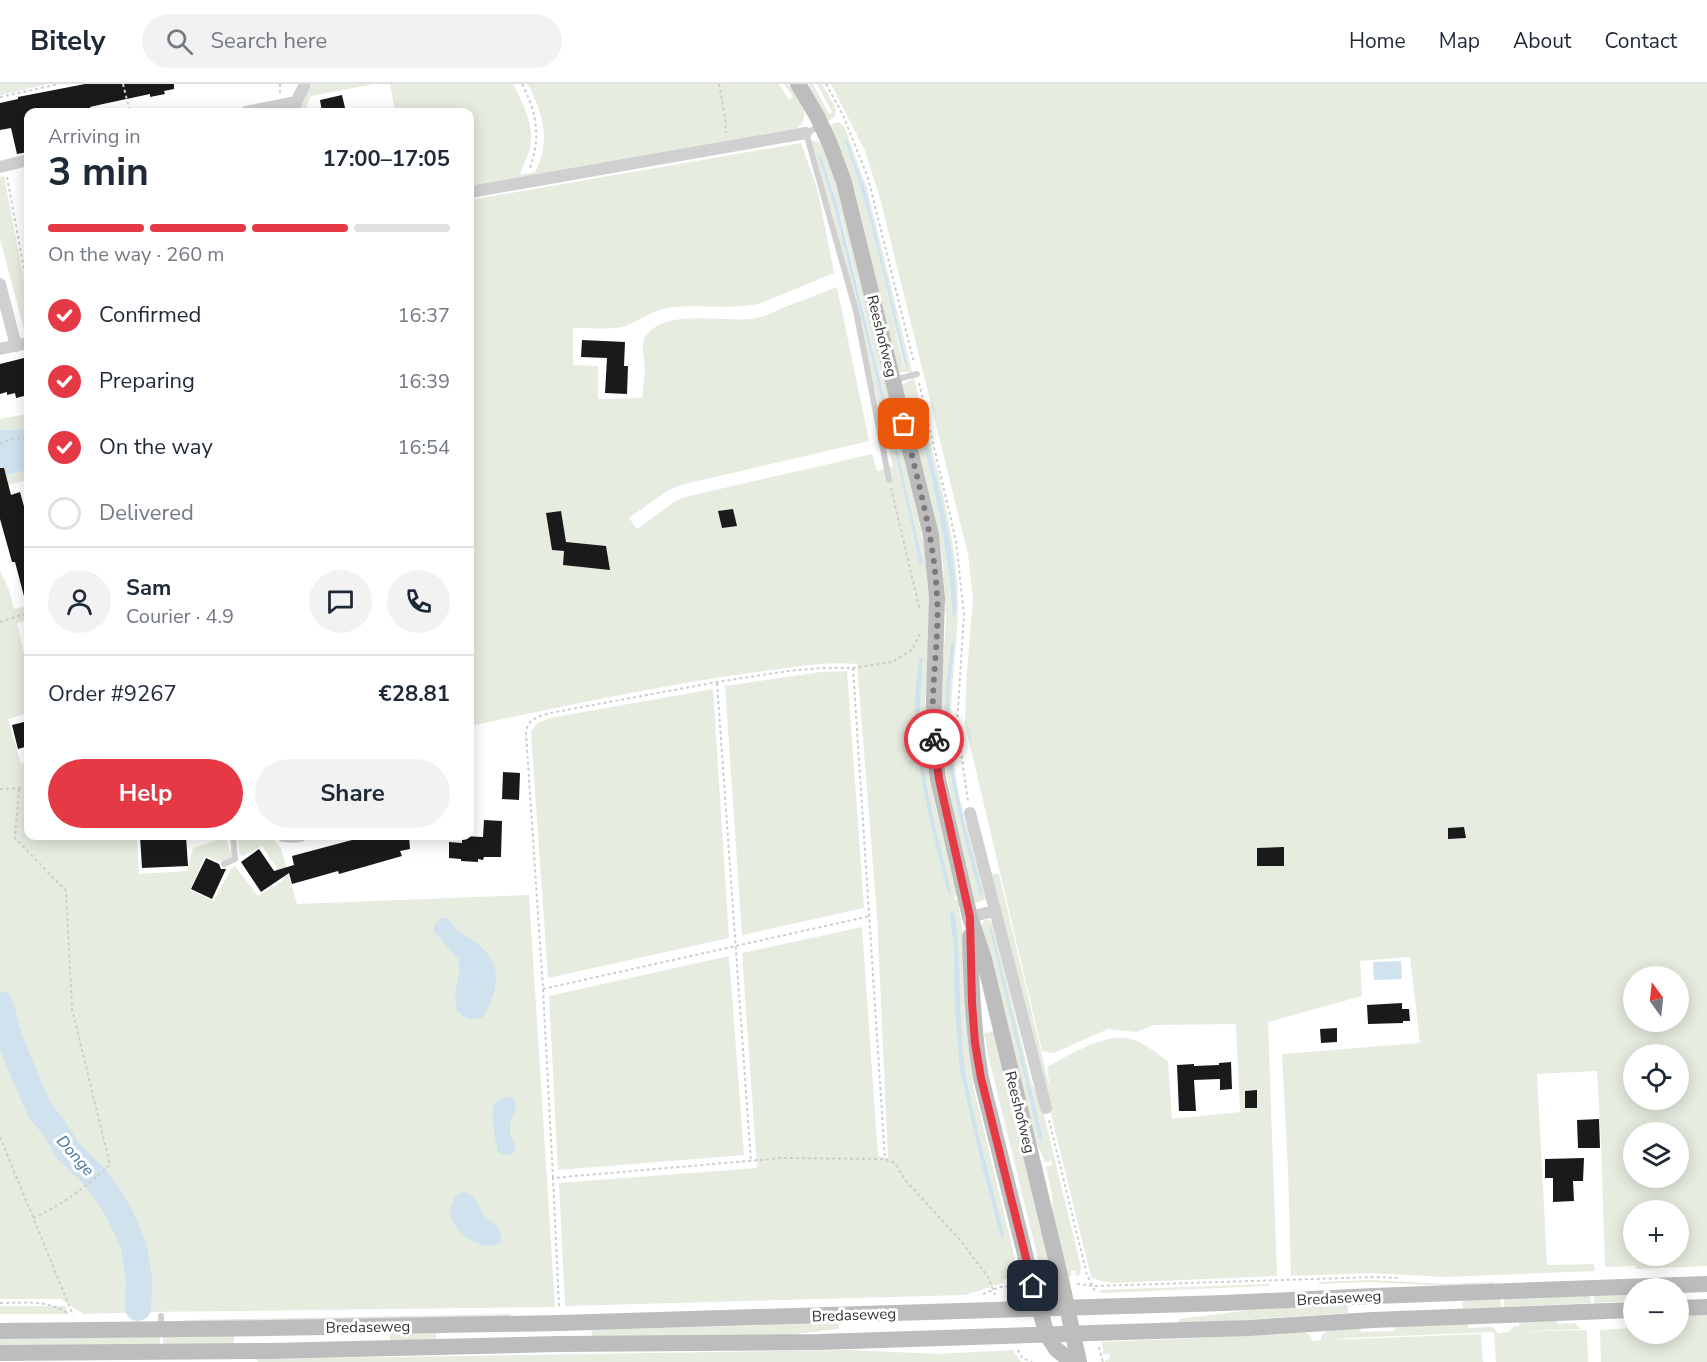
<!DOCTYPE html>
<meta charset="utf-8">
<style>
:root{--surface:#fff;--page:#f2f2f3;--text:#1f2937;--muted:#747a83;--line:#e0e1e3;--accent:#e63946}
body{margin:0;font-family:"Nunito Sans",sans-serif;background:var(--page);color:var(--text);height:100vh;display:flex;flex-direction:column;font-size:22px;white-space:nowrap}
*{box-sizing:border-box;margin:0}
p{font-size:20px;color:var(--muted)}
.icon{flex:none;width:33px;height:33px;fill:none;stroke:currentColor;stroke-width:2;stroke-linecap:round;stroke-linejoin:round}
.map{position:relative;flex:1;overflow:hidden}
.panel{position:absolute;left:24px;top:24px;width:450px;height:732px;display:flex;flex-direction:column;background:var(--surface);border-radius:12px;box-shadow:0 3px 15px #0003}
.panel>*{flex:none}
.needle{width:39px;rotate:345deg}
.controls{position:absolute;left:1623px;top:882px;display:grid;gap:12px}
.controls a{display:grid;place-items:center;width:66px;height:66px;border-radius:50%;background:var(--surface);box-shadow:0 3px 15px #0003;font-size:30px}
.pin{position:absolute;display:grid;place-items:center;width:51px;height:51px;color:#fff;margin:-26px;border-radius:12px;box-shadow:0 3px 9px #0006}
.courier{position:absolute;display:grid;place-items:center;width:60px;height:60px;margin:-30px;border:4px solid #e63946;border-radius:50%;background:#fff;color:#222;box-shadow:0 2px 8px #0007}
.overview em{font-style:normal;font-weight:700}
.overview div{display:flex;flex-direction:column-reverse}
.overview{display:flex;align-items:center;justify-content:space-between;height:102px;padding:0 24px}
h1{font-size:39px;font-weight:700;line-height:45px}
.bar{display:grid;grid-template-columns:repeat(4,1fr);gap:9px 6px;align-content:center;height:72px;padding:0 24px}
.bar i{height:8px;border-radius:4px;background:var(--line)}
.bar .current{background:var(--accent)}
.bar p{grid-column:span 4}
.line{display:flex;align-items:center;gap:15px;padding:0 24px;border-top:2px solid var(--line)}
.line div{flex:1}
.round{display:grid;place-items:center;flex:none;width:63px;height:63px;border-radius:32px;background:var(--page)}
ol{padding:0 24px;list-style:none}
li{display:flex;align-items:center;gap:18px;height:66px}
li p{margin-inline-start:auto}
li .icon{padding:6px;border-radius:50%;background:var(--accent);color:#fff;stroke-width:4}
li:last-child{color:var(--muted)}
li i{width:33px;height:33px;border:3px solid var(--line);border-radius:50%}
.primary-button{display:flex;gap:12px;margin-top:auto;padding:12px 24px}
.primary-button a{flex:1;height:69px;border-radius:36px;background:var(--accent);color:#fff;font-size:24px;font-weight:700;line-height:69px;text-align:center}
.primary-button a+a{background:var(--page);color:var(--text)}
header{display:flex;align-items:center;gap:36px;box-sizing:border-box;height:84px;padding:0 30px;background:var(--surface);border-bottom:2px solid var(--line)}
header strong{font-size:28px}
nav{display:flex;gap:33px;margin-inline-start:auto;font-size:21px}
.search{width:420px;height:54px;background:var(--page);display:flex;align-items:center;gap:15px;box-sizing:border-box;padding:0 21px;border-radius:33px;color:var(--muted);font-size:22px}
.map>svg:first-child{display:block}
.green{fill:#e6ecdf;fill-rule:evenodd}
.water{fill:#cfe2ee}
.lines{fill:none;stroke-linecap:round;stroke-linejoin:round}
.river{stroke:#cfe2ee;stroke-width:26}
.building{fill:#1a1a1a}
.path{stroke:#cdcdcd;stroke-width:2;stroke-dasharray:3 3;stroke-linecap:butt}
.lane{stroke:#d0d0d0;stroke-width:6}
.street{stroke:#d0d0d0;stroke-width:12}
.secondary{stroke:#bdbdbd;stroke-width:16}
.done{stroke:#7a7a7a;stroke-width:6;stroke-dasharray:0 10.8}
.route{stroke:#e63946;stroke-width:8}
.labels{text-anchor:middle;stroke-width:6;stroke-linejoin:round;paint-order:stroke}
.street-label{font-size:15px;fill:#333;stroke:#fff}
.water-label{font-size:16px;font-style:italic;fill:#3f7597;stroke:#fff}
</style>
<header>
<strong>Bitely</strong>
<div class="search"><svg class="icon" aria-label="search" viewBox="0 0 24 24"><circle cx="10" cy="10" r="6"/><path d="M15 15l6 6"/></svg>Search here</div>
<nav><a>Home</a><a>Map</a><a>About</a><a>Contact</a></nav>
</header>
<div class="map">
<svg width="1707" height="1278" viewBox="0 0 1707 1278">
<rect width="100%" height="100%" fill="#fff"/>
<!-- green -->
<path class="green" d="M0,0H48L0,11Z
M313,0H374L311,12L307,20L308,28H300L304,12Z
M390,0H513C523,20 535,41 530,64C528,74 522,82 520,91L535,88C538,81 542,73 543,65C547,42 538,20 528,0H779L789,16L793,13L784,0H788C798,14 813,28 798,44L470,104V28H395Z
M808,0H813L829,30L832,28L817,0H822L836,25L835,33L828,37Z
M831,0H1707V1182L1636,1185L1635,1182L1605,1183L1601,1055L1597,987L1537,990L1547,1181L1594,1180L1595,1187L1444,1193L1372,1189L1291,1192L1288,1086L1282,970L1420,959L1410,873L1360,877L1362,912L1268,938L1277,1192L1112,1199L1101,1197L1091,1193L992,790H999L1050,1005L1047,983C1069,971 1106,948 1131,955C1144,958 1157,970 1168,977L1172,1035L1240,1028L1236,940L1154,941L1136,948L1108,945L1054,969L1042,967L965,640L966,600L973,515L968,470L880,114L865,67ZM1634,892H1678V938H1634ZM1634,970H1678V1016H1634ZM1634,1048H1678V1094H1634ZM1634,1126H1678V1172H1634Z
M838,38L844,42L867,104L912,288H899L856,111L849,87L830,41ZM847,55L866,107L908,282H904C886,207 872,129 844,56Z
M809,55L821,59L836,99L896,342L894,348L883,339L832,130ZM818,72L832,103L843,140L891,339L888,340L835,126Z
M801,59L818,107L834,189L761,219C731,227 699,219 668,224C652,226 640,237 625,242C614,246 586,244 573,244V281L598,282V315L642,314C643,305 644,295 645,286C645,276 640,263 645,254C661,224 721,238 750,235C762,234 774,228 785,223C802,216 820,210 837,203L869,357L681,401L667,407L629,434L637,445L674,418L685,413L872,370L877,387L893,382L887,356L892,355L901,362L924,460L929,515V563L925,619L927,670L936,724L957,812L954,813L955,816H958L965,867L967,949L973,1001L1016,1179L1017,1195H1004L1003,1196V1199L965,1211L565,1222L559,1099L757,1084L742,869L862,843L878,1072L888,1074L877,831L857,580C824,577 790,584 757,588C660,601 565,622 470,642V116Z
M4,92L28,217V248L25,249L0,155V93Z
M914,294C930,360 951,427 957,495C961,544 951,589 951,637C952,697 972,757 987,815L975,819L952,721L943,668L941,642L942,591L946,536L943,479L934,428L902,301ZM919,340L943,424L950,458L952,531L949,487L945,456ZM951,558H953L954,567L949,621L951,656L955,686L980,811L956,715L946,650L945,623Z
M28,330V345L0,346V335Z
M28,386V396L0,403V392Z
M0,487L9,505L14,525L28,522V536L17,539L28,587V629L8,635L21,680L28,678V752H137L139,790L187,787L193,764L226,753L232,773L222,778L205,772L190,806L214,817L231,785L235,782L258,812L285,795L262,762L243,772L239,770L238,754L274,756L281,764L297,820L529,811L555,1223L145,1228L83,1230L61,1215H0Z
M847,587L864,824L742,851L725,602L821,588Z
M713,605L729,854L548,894L531,648L537,639L550,634Z
M985,836H989L993,839L1031,997L1041,1019L1081,1183L1080,1191L1076,1192L1075,1187H1071V1192L1067,1193L1053,1141L1052,1111L1046,1083L1052,1081V1077L1045,1078L1042,1070L1031,1051L981,841Z
M729,872L744,1071L558,1086L549,912Z
M995,947L1051,1176L1039,1179L988,971L984,949Z
M1371,1196L1444,1200L1494,1198V1200L1447,1202L1369,1198L1319,1200V1198Z
M1269,1200V1202L1099,1209L1100,1206Z
M1633,1210V1217L1594,1219V1211Z
M1590,1211L1591,1219L1504,1223V1215Z
M1500,1215L1501,1223L1463,1224L1462,1217Z
M1348,1221V1229L1179,1240V1235L1250,1226Z
M0,1222H65L68,1230H0Z
M511,1230V1233L185,1238V1236Z
M1707,1230V1278H1601L1600,1246L1633,1244L1634,1250H1678L1679,1231Z
M1556,1236L1557,1240L1575,1239L1581,1245L1511,1248L1587,1246L1588,1278H1496L1494,1248L1349,1254L1329,1256L1481,1250L1483,1278H1105V1277L1110,1274L1109,1269L1103,1271L1102,1258L1200,1254L1304,1247L1311,1253L1312,1257L1321,1256V1252L1328,1246L1360,1244L1361,1248L1395,1247V1242L1468,1239V1244L1493,1243L1498,1249L1509,1248L1514,1242H1519V1237Z
M839,1239V1245L768,1253H592V1246Z
M436,1249V1256L390,1257V1250Z
M234,1252V1260L163,1261V1253Z
M160,1253V1261L0,1262V1255Z
M849,1266L939,1270L1013,1266L1021,1278H258L256,1275Z"/>
<!-- water -->
<path class="water" d="M845,55H847L866,107L908,282H905C886,207 872,129 844,56Z
M820,70L837,119L891,340L888,341L835,126L818,72Z
M920,338H922L925,349C940,409 957,469 956,531H952C950,469 935,410 921,350Z
M28,345V386L0,392V346Z
M893,359H895L896,361L923,479L920,482L919,480L914,452Z
M951,558H954V567C952,589 949,611 949,632C950,692 969,753 983,810L980,811C964,754 945,686 945,627C945,604 949,581 951,558Z
M920,574H923C920,603 919,633 921,662C926,712 940,760 951,808L950,810L948,809C930,737 904,648 920,574Z
M953,827L955,831C962,882 958,934 965,986C974,1041 991,1096 1004,1150V1153L1001,1154L982,1082L960,986L955,926L954,865L950,831Z
M443,834H448C455,848 469,852 480,862C505,884 497,909 482,934L469,936L457,927L455,915L457,899L460,886L458,875L433,846L435,839Z
M989,842L992,845L1042,1051L1041,1055H1039Z
M1401,877L1402,895L1374,896L1373,878Z
M509,1013L515,1015C518,1029 510,1033 510,1044C509,1051 514,1058 516,1063L513,1069L507,1072L498,1068C496,1058 489,1027 495,1019C499,1014 504,1014 509,1013Z
M466,1108C480,1117 478,1125 487,1134C490,1138 496,1140 498,1144C501,1148 501,1153 501,1158C477,1174 430,1132 460,1109Z"/>
<g class="lines">
<!-- river -->
<path class="river" d="M0,920L11,959L39,1025L55,1045L68,1067L95,1093L113,1118L124,1139L134,1163L139,1195L138,1224"/>
</g>
<!-- building -->
<path class="building" d="M85,0H174V5L164,7L165,10L150,13V10L103,20L90,23L91,26L79,28H28V68L17,70L11,44L0,46V19L18,15V13Z
M342,11L346,28H322L320,16Z
M582,256L625,258L624,282H628L627,310L605,309L607,274L581,273Z
M28,273V311L16,314L15,309L7,311V308L0,310V280Z
M0,384H4L11,411L20,408L28,437V515L25,516L15,478H12L0,435Z
M733,425L737,442L722,444L718,427Z
M561,427L566,458L606,462L610,486L563,481L564,467L552,466L546,429Z
M24,638L25,643H28V662L18,665L12,641Z
M503,688L520,689L519,716L502,715Z
M484,736L502,737L501,773H484L483,776L478,775V778L461,777V775L449,774V758L462,759V752L483,753Z
M1464,743L1466,754L1448,755V744Z
M140,752H186L188,782L142,784Z
M367,752H409L410,765L400,767L402,772L339,790L338,787L292,800L289,789L261,808L241,778L259,765L274,787L294,781L292,772Z
M1284,763V782H1257V764Z
M206,774L219,780L221,785H226L212,815L191,805Z
M1402,919V925H1409L1410,937H1403V939L1368,940L1367,921Z
M1337,944V958L1321,959L1320,945Z
M1231,978L1232,1005L1220,1006V995L1194,996L1196,1027H1179L1177,981L1194,980V982L1219,981V979Z
M1257,1006V1024H1245V1007Z
M1599,1035L1600,1064H1578L1577,1036Z
M1584,1074L1583,1097H1573L1574,1117L1553,1118V1094H1545V1075Z"/>
<g class="lines">
<!-- path -->
<path class="path" d="M123,0L130,28
M280,0V9
M522,0C537,29 541,53 530,84
M719,0L725,32L726,49
M826,0L843,31L868,94L914,279
M0,13L59,0
M7,93L28,207
M919,299L956,457L964,531L957,640L968,717
M0,360L14,354L28,355
M891,404L920,527
M0,538L28,529
M853,584L885,1075
M717,599L751,1078
M0,705L28,704
M19,705L15,754L66,807L72,925L110,1081C84,1104 64,1120 33,1134
M543,905L870,832
M1049,1036L1087,1191L1095,1207
M0,1053L73,1231
M553,1094L543,905L526,649C527,635 538,633 550,629L717,598L788,587L821,584H853L892,578L912,566L920,550
M1077,1200L1094,1202L1376,1193L1398,1194
M983,1210L1000,1203L1018,1202
M0,1219C27,1219 46,1215 69,1230
M559,1222L553,1094L782,1074L885,1075L895,1079L905,1096L961,1157L988,1193L995,1211
M1099,1263L1103,1278
M1018,1266L1022,1274L1032,1278"/>
<!-- lane -->
<path class="lane" d="M819,43L806,49L856,227L889,396
M894,296L917,290
M271,752H275
M224,780L235,775L233,752
M161,1232V1245"/>
<!-- street -->
<path class="street" d="M246,28L296,18
M295,28L296,18L305,0
M0,83L28,76
M470,108L806,49
M0,200L16,262
M0,265L28,259
M970,729L1046,1024
M283,752L294,753L301,752
M970,833L994,827"/>
<!-- secondary -->
<path class="secondary" d="M798,0L817,32L830,60L844,98L931,451L937,514L933,649L938,695L970,833L984,875L1062,1200L1079,1278
M970,852C971,900 973,947 981,994L1033,1202L1047,1251L1056,1265L1072,1278
M1678,1224L1707,1223
M0,1247L269,1244L560,1239L1225,1219L1374,1212L1707,1200
M0,1269L270,1267L558,1260L820,1258L1248,1244L1373,1236L1634,1226"/>
</g>
<g class="lines">
<!-- done -->
<path class="done" d="M904,340C918,397 934,453 937,512C940,559 929,608 934,655"/>
<!-- route -->
<path class="route" d="M934,655L939,695L970,833L972,919L975,959L981,994L1033,1202"/>
</g>
<g class="labels">
<!-- street labels -->
<g class="street-label">
<text transform="translate(882 252) rotate(76)" y="5">Reeshofweg</text>
<text transform="translate(1020 1028) rotate(76)" y="5">Reeshofweg</text>
<text transform="translate(1339 1214) rotate(-3)" y="5">Bredaseweg</text>
<text transform="translate(854 1231) rotate(-2)" y="5">Bredaseweg</text>
<text transform="translate(368 1243) rotate(-1)" y="5">Bredaseweg</text>
</g>
<!-- water labels -->
<g class="water-label">
<text transform="translate(76 1071) rotate(49)" y="6">Donge</text>
</g>
</g>
</svg>
<div class="controls">
<a><svg class="needle" viewBox="-14 -14 28 28"><path d="M0-13l5 13h-10z" fill="#e53935"/><path d="M0 13l5-13h-10z" fill="#747a83"/></svg></a>
<a><svg class="icon" aria-label="locate" viewBox="0 0 24 24"><circle cx="12" cy="12" r="6"/><path d="M12 2v4M12 18v4M2 12h4M18 12h4"/></svg></a>
<a><svg class="icon" aria-label="layers" viewBox="0 0 24 24"><path d="M12 4l9 5-9 5-9-5zM3 14l9 5 9-5"/></svg></a>
<a>+</a>
<a>−</a>
</div>
<div class="pin" style="left:904px;top:340px;background:#ea580c"><svg class="icon" aria-label="bag" viewBox="0 0 24 24"><path d="M5 8h14l-1 12H6zM9 8a3 3 0 0 1 6 0"/></svg></div>
<div class="pin" style="left:1033px;top:1202px;background:#1f2937"><svg class="icon" aria-label="home" viewBox="0 0 24 24"><path d="M3 11l9-7 9 7M6 9v11h12V9"/></svg></div>
<div class="courier" style="left:934px;top:655px"><svg class="icon" aria-label="bike" viewBox="0 0 24 24"><circle cx="6" cy="16" r="4"/><circle cx="18" cy="16" r="4"/><path d="M6 16l4-8h5l3 8M10 8l3 8H6M13 5h3"/></svg></div>
<section class="panel">
<div class="overview"><div><h1>3 min</h1><p>Arriving in</p></div><em>17:00–17:05</em></div>
<div class="bar"><i class="current"></i><i class="current"></i><i class="current"></i><i></i><p>On the way · 260 m</p></div>
<ol>
<li><svg class="icon" aria-label="check" viewBox="0 0 24 24"><path d="M5 12l5 5 9-10"/></svg>Confirmed<p>16:37</p></li>
<li><svg class="icon" aria-label="check" viewBox="0 0 24 24"><path d="M5 12l5 5 9-10"/></svg>Preparing<p>16:39</p></li>
<li><svg class="icon" aria-label="check" viewBox="0 0 24 24"><path d="M5 12l5 5 9-10"/></svg>On the way<p>16:54</p></li>
<li><i></i>Delivered</li>
</ol>
<div class="line" style="height:108px"><a class="round"><svg class="icon" aria-label="person" viewBox="0 0 24 24"><circle cx="12" cy="8" r="4"/><path d="M4 21q1-7 8-7t8 7"/></svg></a><div><b>Sam</b><p>Courier · 4.9</p></div><a class="round"><svg class="icon" aria-label="chat" viewBox="0 0 24 24"><path d="M4 5h16v11H9l-5 4z"/></svg></a><a class="round"><svg class="icon" aria-label="phone" viewBox="0 0 24 24"><path d="M5 4h4l2 5-3 2q2 4 5 5l2-3 5 2v4C11 20 4 13 5 4z"/></svg></a></div>
<div class="line" style="height:78px"><div>Order #9267</div><b>€28.81</b></div>
<div class="primary-button"><a>Help</a><a>Share</a></div>
</section>
</div>
